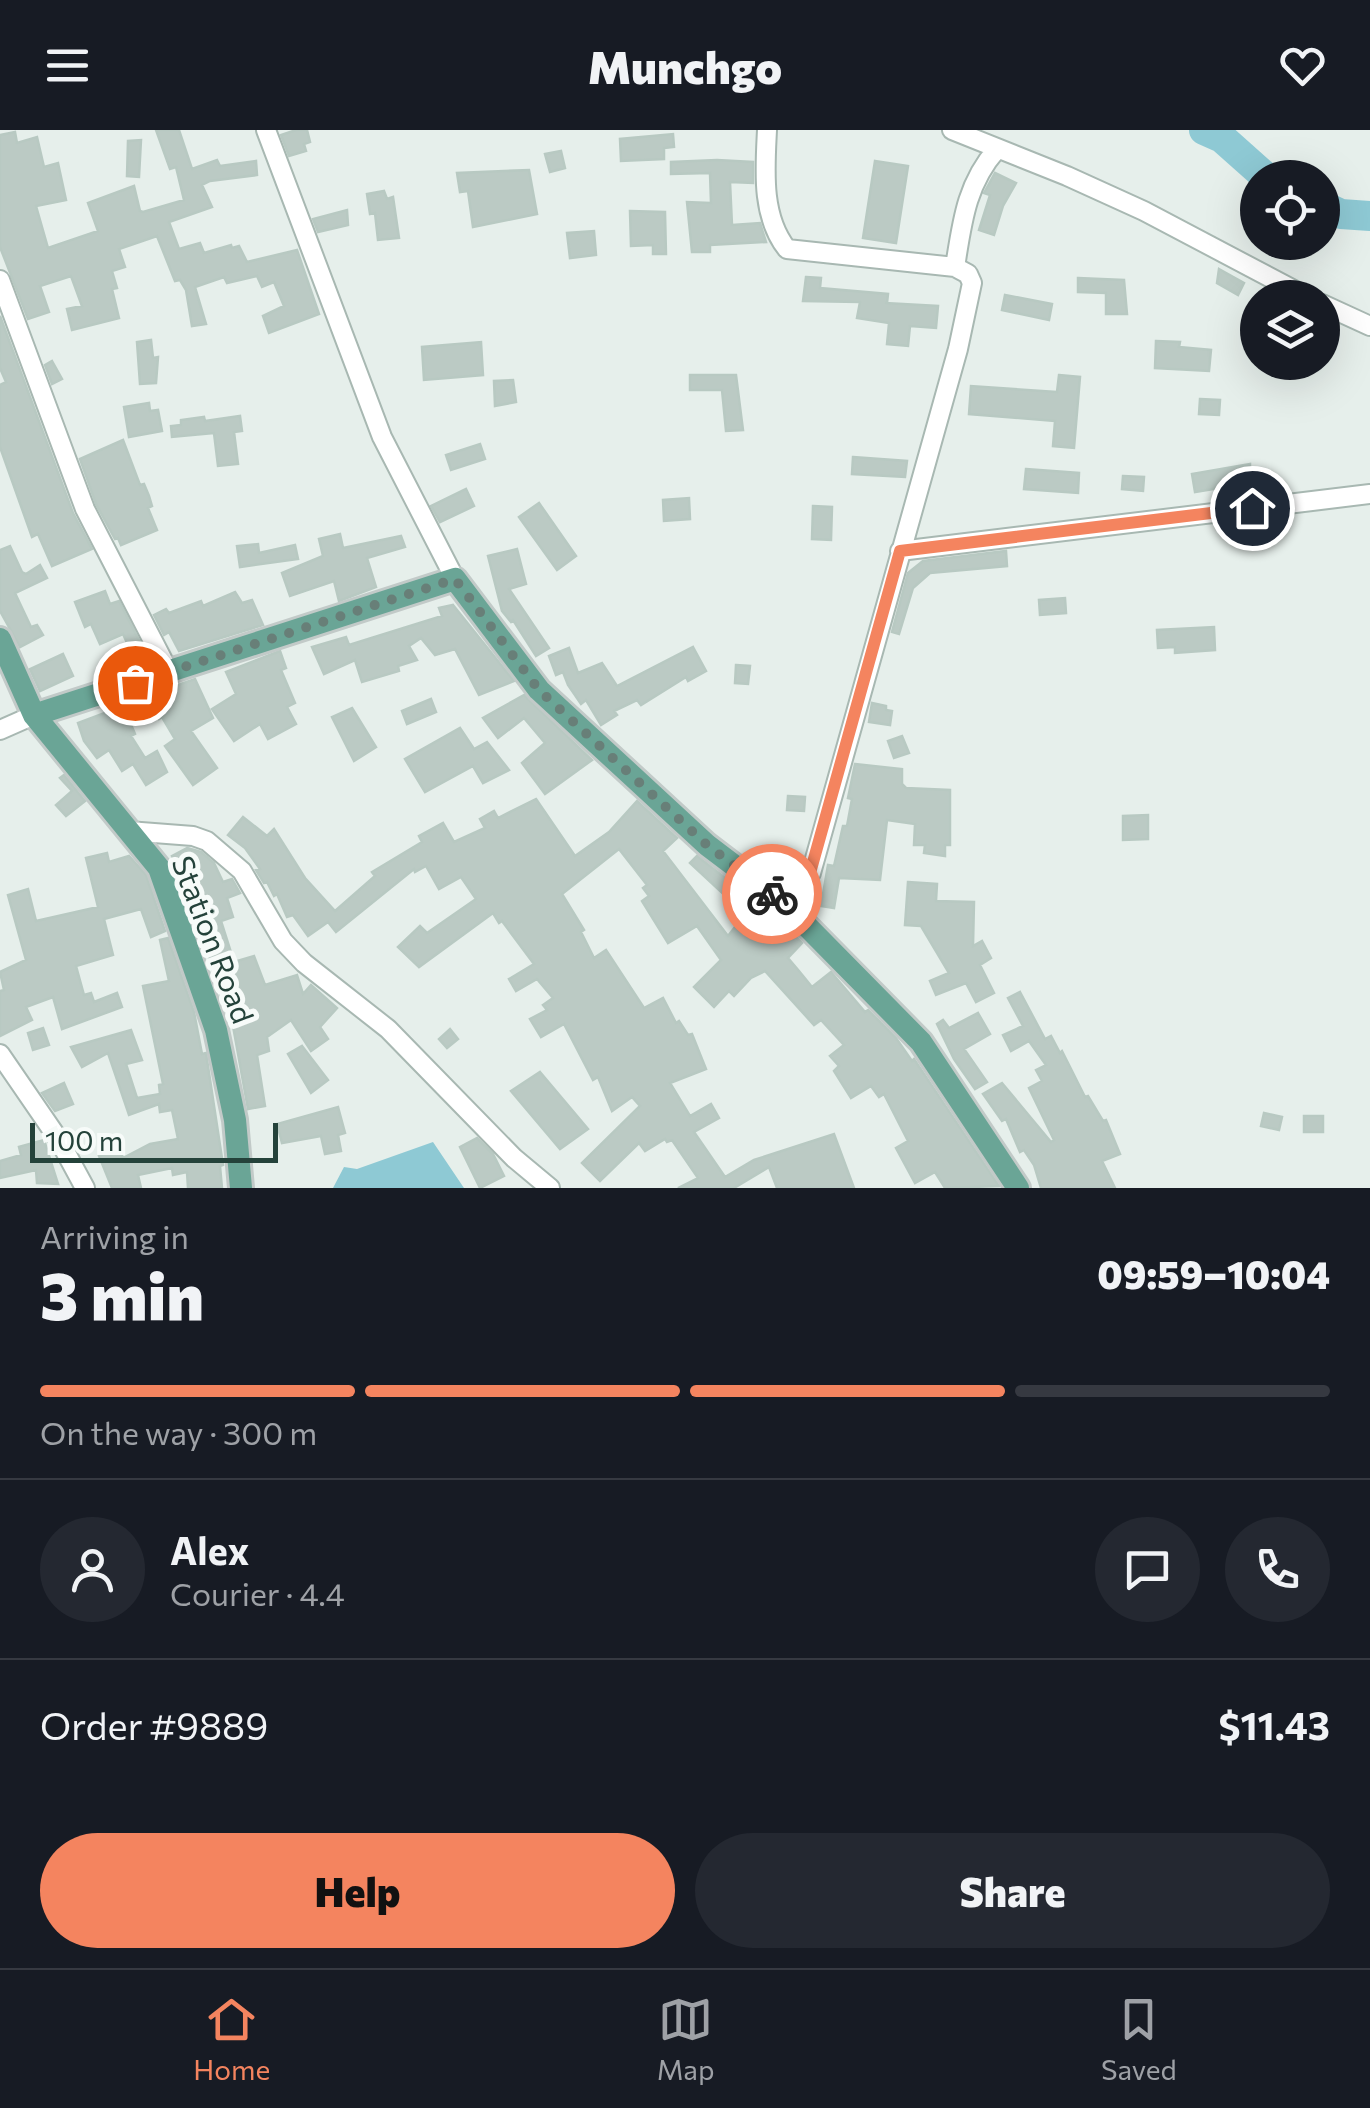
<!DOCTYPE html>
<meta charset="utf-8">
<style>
:root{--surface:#171b24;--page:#242831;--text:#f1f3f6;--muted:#9ea1a6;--line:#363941;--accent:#f4845f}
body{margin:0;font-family:Commissioner,sans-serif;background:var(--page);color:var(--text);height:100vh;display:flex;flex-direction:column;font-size:38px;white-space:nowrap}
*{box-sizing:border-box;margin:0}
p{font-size:32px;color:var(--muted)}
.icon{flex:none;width:55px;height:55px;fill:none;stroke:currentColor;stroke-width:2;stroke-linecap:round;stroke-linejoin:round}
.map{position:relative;height:1058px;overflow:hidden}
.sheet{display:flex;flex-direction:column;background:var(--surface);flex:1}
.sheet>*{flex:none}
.buttons{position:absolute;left:1240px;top:30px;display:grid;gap:20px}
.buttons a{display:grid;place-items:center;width:100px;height:100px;border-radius:50%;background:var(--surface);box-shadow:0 10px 40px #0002;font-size:50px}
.scale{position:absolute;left:30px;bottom:25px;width:248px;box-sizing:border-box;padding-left:10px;border:5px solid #24423a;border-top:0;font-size:28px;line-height:35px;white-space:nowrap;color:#24423a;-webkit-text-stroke:8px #f7fbf9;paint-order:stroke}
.pin{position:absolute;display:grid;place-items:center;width:85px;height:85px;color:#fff;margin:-42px;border:5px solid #fff;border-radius:50%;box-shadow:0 2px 10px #0007}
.courier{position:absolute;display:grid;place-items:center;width:100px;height:100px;margin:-50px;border:8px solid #f4845f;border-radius:50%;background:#fff;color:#222;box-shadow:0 2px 12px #0007}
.headline em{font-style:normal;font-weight:800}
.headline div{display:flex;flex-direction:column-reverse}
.headline{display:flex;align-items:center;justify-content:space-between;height:170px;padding:0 40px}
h1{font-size:65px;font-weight:800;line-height:75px}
.bar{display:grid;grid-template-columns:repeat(4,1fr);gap:15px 10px;align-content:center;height:120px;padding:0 40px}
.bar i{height:12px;border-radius:8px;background:var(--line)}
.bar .on{background:var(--accent)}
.bar p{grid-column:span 4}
.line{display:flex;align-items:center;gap:25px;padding:0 40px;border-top:2px solid var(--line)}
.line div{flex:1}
.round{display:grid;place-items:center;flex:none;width:105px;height:105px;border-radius:52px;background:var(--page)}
.cta{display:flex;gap:20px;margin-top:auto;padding:20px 40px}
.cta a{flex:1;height:115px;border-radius:60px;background:var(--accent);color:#111;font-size:40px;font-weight:800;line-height:115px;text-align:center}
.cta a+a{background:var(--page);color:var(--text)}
header{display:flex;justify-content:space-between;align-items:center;height:130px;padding:0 40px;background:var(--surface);font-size:45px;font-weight:800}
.menu{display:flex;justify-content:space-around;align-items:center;height:140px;border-top:2px solid var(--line);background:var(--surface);font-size:28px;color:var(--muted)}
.menu a{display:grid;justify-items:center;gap:5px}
.menu .on{color:var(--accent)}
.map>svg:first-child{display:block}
.water{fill:#8ec9d4}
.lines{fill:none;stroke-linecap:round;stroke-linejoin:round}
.river{stroke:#8ec9d4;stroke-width:30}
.building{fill:#bbcac4;stroke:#b8c9c2;stroke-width:2.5}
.minor-casing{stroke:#a8b8b2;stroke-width:22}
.major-casing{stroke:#c2cac8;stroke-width:28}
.minor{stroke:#fff;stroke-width:18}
.major{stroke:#6aa596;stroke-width:22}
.done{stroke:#687f78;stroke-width:10;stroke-dasharray:0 18}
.route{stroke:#f4845f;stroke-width:12}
.labels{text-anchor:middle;stroke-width:10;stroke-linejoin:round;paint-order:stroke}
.street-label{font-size:30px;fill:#24423a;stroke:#f7fbf9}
</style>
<header><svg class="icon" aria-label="menu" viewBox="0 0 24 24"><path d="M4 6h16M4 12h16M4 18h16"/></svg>Munchgo<svg class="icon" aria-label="heart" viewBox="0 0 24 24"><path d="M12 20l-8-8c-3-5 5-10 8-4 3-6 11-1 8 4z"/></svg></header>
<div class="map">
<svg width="1370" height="1058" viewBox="0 0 1370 1058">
<rect width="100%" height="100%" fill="#e6efeb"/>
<!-- water -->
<path class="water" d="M433,1012L464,1058H333L344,1037L357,1039Z"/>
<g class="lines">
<!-- river -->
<path class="river" d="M1204,0L1222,8L1267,48
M1322,75L1341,84L1370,86"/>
</g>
<!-- building -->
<path class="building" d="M156,0H179L192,39L217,30L220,36L256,31L257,45L210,51L202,55L212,77L169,92L179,119L200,113L204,123L231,115L232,118L239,116L247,132L297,120L319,184L269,203L263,186L284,176L274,152L262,157L257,146L227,153L224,147L195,157L206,194L192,196L186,160L180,150L175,151L157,106L119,119L125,137L112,141L117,158L112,159L119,188L72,200L67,179L82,176L71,146L40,156L49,182L28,189L0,117V5L15,2L17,13L37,7L44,37L58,33L66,70L36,76L48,118L98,101L88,73L134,56L140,81L143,82L184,70L176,37L170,39Z
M296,0H307L310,12L304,14L306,21L289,26L281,5Z
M673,4L674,17L664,18V29L621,31L620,9Z
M141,10L139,47L127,46L128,11Z
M561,21L565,38L550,42L545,24Z
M717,30L753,32V53L730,52L732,95L760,93L766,112L710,115V122H692L687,72L711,73L710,43L671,44V32Z
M875,31L908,36L896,113L863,108Z
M529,40L537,84L473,97L468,61L460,62L457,43Z
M995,43L1016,53L1003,76L994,105L979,100L990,65L984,63Z
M384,61L387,69L393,67L399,108L378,110L375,83L370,84L367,64Z
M347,80L348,95L318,102L313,89Z
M630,81L665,82L666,124H653V115L631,116Z
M594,101L596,125L570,128L567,103Z
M1219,139L1244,153L1238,165L1217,153Z
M806,147L821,148L820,158L888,164L887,173H885L938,176L936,198L910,196L908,216L887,214L889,193L857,188L860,172L803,171Z
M1078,148L1124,150L1127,184H1106V163L1078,162Z
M1005,165L1052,174L1049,190L1002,180Z
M0,186L73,383L92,419L52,436L38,404L32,407L0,317V255L6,252L0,238Z
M151,210L153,228L158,227L156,253L140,254L137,212Z
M1156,211L1180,212L1179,217L1211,220L1209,241L1155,238Z
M481,212L483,245L424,250L422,217Z
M52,231L62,249L52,254L45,235Z
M690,245H736L743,300L726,301L722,260H690Z
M1059,245L1080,247L1074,318L1053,316L1055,291L969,284L971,256L1057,262Z
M513,250L516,272L495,276L494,251Z
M1200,269L1220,270L1219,285L1199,284Z
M149,273L150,281L158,280L162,301L129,307L124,277Z
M240,286L242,301L234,302L238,334L218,336L214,303L172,307L171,296L181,295V290L204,287L205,291Z
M123,310L140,355L144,354L149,366L152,376L148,378L157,400L121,415L118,408L115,409L96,374L80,329Z
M480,314L485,329L451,340L446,325Z
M853,327L907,331L905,347L852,344Z
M1250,334V353L1195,362L1192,344Z
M1026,339L1079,343L1078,363L1024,359Z
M1123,346L1144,347L1143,361L1122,359Z
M466,359L474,376L440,392L431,376Z
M689,368L690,389L664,391L663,370Z
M539,373L576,426L557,440L519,387Z
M813,376L832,377L831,410L812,409Z
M340,404L343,418L401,406L405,417L367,428L376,457L339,471L334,451L290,466L282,443L323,426L319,409Z
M258,414L259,423L295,415L298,429L240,437L237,416Z
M10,416L22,442L26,444L40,435L47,448L15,463L31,497L37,495L43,505L20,517L0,481V420Z
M517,419L526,454L509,459L549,518L536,526L513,490L511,492L502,481L488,426Z
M1006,421L1007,436L930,443L913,458L899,504L892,502L908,443L923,431Z
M105,461L110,474L119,471L150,532L129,539L125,531L133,526L123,504L100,514L91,494L85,497L75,472Z
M235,462L242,473L252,470L263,495L179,521L169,502L164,505L154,485L166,479L169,483L201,471L203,476Z
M1065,468L1066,483L1040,485L1039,470Z
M453,475L514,551L479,565L455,519L435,525L421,508L409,516L417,530L398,536L399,541L362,552L355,530L324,544L312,517L346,507L349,515L442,486L439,478Z
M1214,497L1215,520L1175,523V517L1158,518L1157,500Z
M693,517L706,541L688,551L686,547L641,575L637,570L614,581L617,585L601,595L586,570L581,574L568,555L563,542L556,545L549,526L569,518L578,543L602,533L617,556Z
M280,521L286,538L281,540L295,573L287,577L296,594L268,609L260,594L234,611L212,579L236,564L226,542Z
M63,524L73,546L40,561L30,539Z
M736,535L750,536L748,554L735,553Z
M195,549L213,588L191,601L217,638L193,655L165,616L175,609L162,587L159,589L146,566Z
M524,565L592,630L545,664L522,633L545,613L524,588L498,608L483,588Z
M431,569L436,582L407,594L402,581Z
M872,573L886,576V580L892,581L890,595L869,592Z
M123,576L135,604L131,606L145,628L157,621L167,642L146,655L133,634L122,641L109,620L97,628L84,611L78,593Z
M352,578L376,617L354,631L332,587Z
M460,598L474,619L487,612L509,640L483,653L473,636L425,662L405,629Z
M902,606L909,623L894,628L888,611Z
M855,634L902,639V654L906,658L950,660V715H945V726L924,723L925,715H914L915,694L887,690L880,750L839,748L834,778L821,776L828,735L834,736L843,696H847L852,669L848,668Z
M64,645L85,671L66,686L56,675L72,661L60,648Z
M788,666L805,667L804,681L787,680Z
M536,669L575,726L609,702L637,671L677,708L663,721L728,806L745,784L690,733L697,726L724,747L742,767L746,763L776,786L802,813L788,828L799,841L812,857L831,842L865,882L868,880L896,908L912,931L914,929L999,1056L945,1058L935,1042L915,1053L896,1018L908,1011L884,964L879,967L871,956L851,968L834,941L839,936L830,926L844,915L821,890L814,895L765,841L751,848L734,866L729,861L714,877L694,857L721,830L697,796L668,813L642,771L649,766L643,758L647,755L619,719L562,764L584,800L581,802L594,828L606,820L644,878L663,868L676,893L679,891L688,905L692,904L706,939L670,953L690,986L711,974L719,988L694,1002L725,1047L754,1030L834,1004L854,1058H777L769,1037L734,1058H678L698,1048L672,1010L667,1012L665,1009L645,1021L639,1013L600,1051L582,1033L640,976L632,967L612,981L598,947L593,950L564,894L541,907L530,889L547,880L543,875L553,868L537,849L516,861L509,849L534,834L502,791L499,793L493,783L419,837L398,817L420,796L427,803L476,769L461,747L439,759L426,736L415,742L414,739L336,802L328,792L308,806L293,785L287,787L277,764L274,766L267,752L264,753L256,740L260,739L245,718L228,705L243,687L267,706L274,699L305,748L335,781L375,746L372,742L422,712L419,706L443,693L454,712L485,698L480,689L494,681L498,688Z
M1148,685V709L1123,710V686Z
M187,718L201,722L214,733L223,752L232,749L240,763L227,768L233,787L221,791L234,832L254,826L265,855L297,845L303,864L311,855L337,878L320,897L328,909L311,921L291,890L267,907L269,921L257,925L265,976L248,979L231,885L227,886L190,763L172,726Z
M107,723L109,732L129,726L146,745L165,801L151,807L141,779L104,789L113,825L76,836L84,865L91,863L94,872L117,863L122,877L62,899L53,867L26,877L32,890L0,906V861L4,860L0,842L26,830L8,765L28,759L36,791L98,777L86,728Z
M908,752L937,754L936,771L974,772L973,816L982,811L991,828L980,835L994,863L976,872L966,853L936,865L930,851L949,843L921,796L905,795Z
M168,808L194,882L202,924L206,923L223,1035L220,1036L222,1058H188L187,1042L173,1045L172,1038L138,1045L141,1058H112L99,1026L119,1018L123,1028L150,1014L178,1009L172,980L160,982L159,974L129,985L108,923L82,937L71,917L131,900L142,930L126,934L137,968L160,964L159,955L163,954L143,856L169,851L160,810Z
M1020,862L1045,909L1051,906L1060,923L1062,921L1085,967L1088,966L1103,991L1106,990L1120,1024L1102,1031L1115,1058H1041L1034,1035L1024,1020L1020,1022L1006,989L1002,991L983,964L1002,953L1051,1012L1054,1010L1029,958L1042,951L1036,940L1046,935L1029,911L1011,921L1003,905L1023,896L1008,868Z
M978,883L990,904L964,919L987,952L975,959L954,929L937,894L943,890L949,898Z
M43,898L49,915L33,920L28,903Z
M450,899L458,909L447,918L439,909Z
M302,916L328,950L311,963L288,924Z
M540,942L588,999L560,1019L511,961Z
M64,953L73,974L55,981L42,963Z
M338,977L345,1003L338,1005L341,1021L325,1024L321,1006L282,1013L277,994Z
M1264,983L1282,987L1279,1000L1261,996Z
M1304,986H1323V1002H1304Z
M477,1008L493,1024L504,1046L480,1058L460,1017Z
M44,1010L58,1054L37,1053L36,1040L0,1048V1031L21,1025L19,1017Z"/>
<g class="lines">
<defs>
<path id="minor" d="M266,0L382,307L455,449
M767,0C765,40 761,86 787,119L955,137L968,144L972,153L958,219L811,743L786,775
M952,0L1067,46L1144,81L1309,168
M955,137C962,93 966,54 997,19
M0,150L85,379L169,542
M1322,174L1370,196
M900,421L1370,364
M0,600L34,585
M128,701L193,706L207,711L242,741L283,811L304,833L388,899L514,1028L550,1058
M0,924L59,1010L85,1058"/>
<path id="major" d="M0,509L34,585L159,738L216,900L235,990L241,1058
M34,585L455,449L539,560L707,715L786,775L921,912L1018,1058"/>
</defs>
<!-- minor casing -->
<use href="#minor" class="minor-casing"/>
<!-- major casing -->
<use href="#major" class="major-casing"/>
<!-- minor -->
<use href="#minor" class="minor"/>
<!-- major -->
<use href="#major" class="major"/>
</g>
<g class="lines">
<!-- done -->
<path class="done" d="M135,553L455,449L539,560L707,715L772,764"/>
<!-- route -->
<path class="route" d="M772,764L786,775L810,743L900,421L1252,378"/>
</g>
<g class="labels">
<!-- street labels -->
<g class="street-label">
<text transform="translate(212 810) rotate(69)" y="10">Station Road</text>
</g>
</g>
</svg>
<div class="buttons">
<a><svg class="icon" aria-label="locate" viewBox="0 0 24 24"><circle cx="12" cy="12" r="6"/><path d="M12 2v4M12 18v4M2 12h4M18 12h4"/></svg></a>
<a><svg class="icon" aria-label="layers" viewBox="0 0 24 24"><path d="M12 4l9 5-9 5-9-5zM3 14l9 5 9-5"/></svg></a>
</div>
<div class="scale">100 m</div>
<div class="pin" style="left:135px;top:553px;background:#ea580c"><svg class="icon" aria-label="bag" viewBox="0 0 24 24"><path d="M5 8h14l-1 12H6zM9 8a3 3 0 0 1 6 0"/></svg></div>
<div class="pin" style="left:1252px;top:378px;background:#1f2937"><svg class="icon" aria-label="home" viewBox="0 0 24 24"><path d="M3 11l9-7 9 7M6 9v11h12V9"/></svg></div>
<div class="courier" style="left:772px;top:764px"><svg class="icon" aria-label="bike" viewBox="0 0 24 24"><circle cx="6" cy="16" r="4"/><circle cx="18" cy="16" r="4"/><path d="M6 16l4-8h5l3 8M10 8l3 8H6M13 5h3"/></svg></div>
</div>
<section class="sheet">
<div class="headline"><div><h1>3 min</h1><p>Arriving in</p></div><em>09:59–10:04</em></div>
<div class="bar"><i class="on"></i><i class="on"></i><i class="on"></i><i></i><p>On the way · 300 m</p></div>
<div class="line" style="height:180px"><a class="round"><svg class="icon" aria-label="person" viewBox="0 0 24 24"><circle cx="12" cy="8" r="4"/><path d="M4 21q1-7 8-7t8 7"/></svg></a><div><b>Alex</b><p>Courier · 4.4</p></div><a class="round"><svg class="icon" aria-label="chat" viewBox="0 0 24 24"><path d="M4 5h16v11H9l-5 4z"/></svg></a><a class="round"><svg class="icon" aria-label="phone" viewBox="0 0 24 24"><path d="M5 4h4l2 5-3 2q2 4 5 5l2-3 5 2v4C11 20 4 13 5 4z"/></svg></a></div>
<div class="line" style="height:130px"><div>Order #9889</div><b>$11.43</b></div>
<div class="cta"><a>Help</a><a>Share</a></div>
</section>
<nav class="menu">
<a class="on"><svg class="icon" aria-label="home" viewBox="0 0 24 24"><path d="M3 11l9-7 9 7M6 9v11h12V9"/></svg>Home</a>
<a><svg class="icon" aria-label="map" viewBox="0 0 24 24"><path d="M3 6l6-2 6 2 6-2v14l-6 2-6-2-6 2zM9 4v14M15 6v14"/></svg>Map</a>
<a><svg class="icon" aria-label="saved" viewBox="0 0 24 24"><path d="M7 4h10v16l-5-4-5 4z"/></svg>Saved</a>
</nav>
